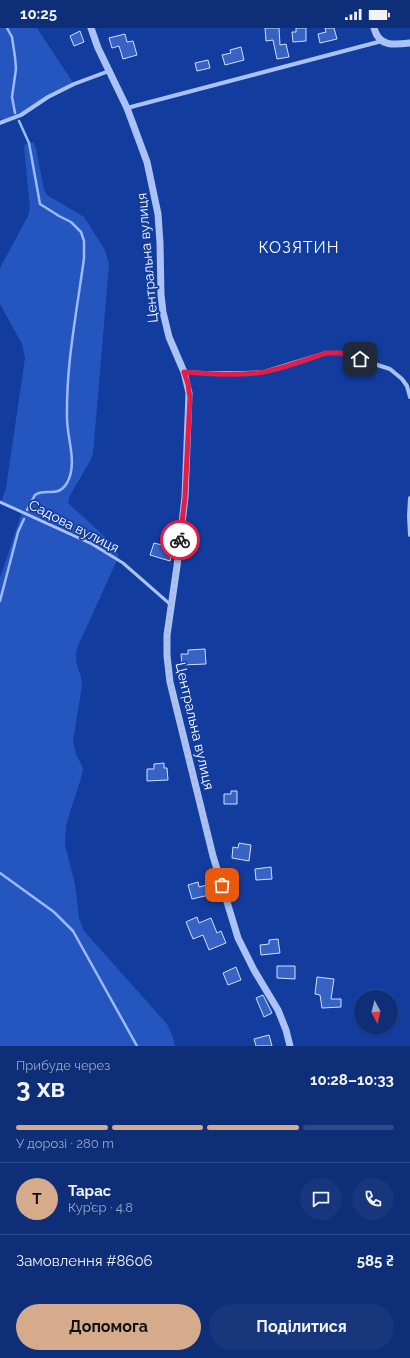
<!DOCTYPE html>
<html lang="uk">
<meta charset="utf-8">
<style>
:root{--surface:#0e2e77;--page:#17367c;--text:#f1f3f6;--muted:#9ba8c6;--line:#2e4a89;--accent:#d6ab8b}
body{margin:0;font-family:Raleway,sans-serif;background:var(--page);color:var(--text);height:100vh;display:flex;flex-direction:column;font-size:15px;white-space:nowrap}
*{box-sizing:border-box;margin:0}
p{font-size:13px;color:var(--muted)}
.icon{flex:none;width:22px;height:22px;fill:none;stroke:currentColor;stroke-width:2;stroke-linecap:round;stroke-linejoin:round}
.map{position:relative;height:1018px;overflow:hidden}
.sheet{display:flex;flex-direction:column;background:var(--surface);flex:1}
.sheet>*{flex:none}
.needle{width:26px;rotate:173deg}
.controls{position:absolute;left:354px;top:962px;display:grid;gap:8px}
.controls a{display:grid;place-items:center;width:44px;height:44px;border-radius:50%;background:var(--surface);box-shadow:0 1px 3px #0004,0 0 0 1px var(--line);font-size:20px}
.pin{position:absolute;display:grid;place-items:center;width:34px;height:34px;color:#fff;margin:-17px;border-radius:8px;box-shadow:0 2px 6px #0006}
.courier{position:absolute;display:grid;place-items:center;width:40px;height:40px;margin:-20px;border:3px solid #e11d48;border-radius:50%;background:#fff;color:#222;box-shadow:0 1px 5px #0007}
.overview em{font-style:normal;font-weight:700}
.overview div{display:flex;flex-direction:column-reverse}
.overview{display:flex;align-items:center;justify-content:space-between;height:68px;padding:0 16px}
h1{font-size:26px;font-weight:700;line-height:30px}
.bar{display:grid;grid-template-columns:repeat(4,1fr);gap:6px 4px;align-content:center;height:48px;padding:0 16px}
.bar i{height:5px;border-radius:3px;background:var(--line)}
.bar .selected{background:var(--accent)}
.bar p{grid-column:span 4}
.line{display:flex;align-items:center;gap:10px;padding:0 16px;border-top:1px solid var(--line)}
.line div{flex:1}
.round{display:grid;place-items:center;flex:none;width:42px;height:42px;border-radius:21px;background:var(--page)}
.action{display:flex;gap:8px;margin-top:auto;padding:8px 16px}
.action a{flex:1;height:46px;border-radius:24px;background:var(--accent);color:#111;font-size:16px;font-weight:700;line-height:46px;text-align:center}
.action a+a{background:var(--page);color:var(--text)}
.status{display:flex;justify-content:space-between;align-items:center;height:28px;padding:0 20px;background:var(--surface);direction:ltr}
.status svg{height:11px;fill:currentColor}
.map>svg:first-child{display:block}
.green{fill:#2555be}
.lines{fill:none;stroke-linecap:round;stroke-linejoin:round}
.stream{stroke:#9cbaf8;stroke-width:2.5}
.building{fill:#3663c4;stroke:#d2e0fe}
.service{stroke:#aac2f5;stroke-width:3}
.minor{stroke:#aac2f5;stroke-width:4}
.tertiary{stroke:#aac2f5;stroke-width:7}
.done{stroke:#acbbdd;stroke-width:4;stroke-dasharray:0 7.2}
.route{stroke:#e11d48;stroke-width:5}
.labels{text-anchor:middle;stroke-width:3.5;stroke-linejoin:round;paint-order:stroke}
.street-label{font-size:14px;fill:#fff;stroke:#123d9f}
.quarter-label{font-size:16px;letter-spacing:1px;fill:#fff;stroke:#123d9f}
</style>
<div class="status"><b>10:25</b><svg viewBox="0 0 49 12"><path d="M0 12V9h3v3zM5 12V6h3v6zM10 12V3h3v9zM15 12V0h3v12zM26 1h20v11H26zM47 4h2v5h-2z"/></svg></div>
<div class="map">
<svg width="410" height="1018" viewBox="0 0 410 1018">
<rect width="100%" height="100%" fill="#123d9f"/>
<!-- green -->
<path class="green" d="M0,0H37L74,56L33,80L2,94L0,89Z
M33,114L36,120L44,162L47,167L84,189L105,222L109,236L93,426L90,433L69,469L68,475L115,518L118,527L117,532L78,618L76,625V633L81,649L82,658L73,713L76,726L83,740L82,747L66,797L65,817L75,856L79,890L84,903L167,996L173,1009L175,1018H0V550L22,484L1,475L6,460L25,330L22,316L0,276V240L28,188L30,180L24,120L25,116Z"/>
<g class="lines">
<!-- stream -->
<path class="stream" d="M7,0L12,9L15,29L16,41L12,69L15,85
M19,93L29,115L40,176L59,188L71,194L81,204L84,213V230C77,283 66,335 67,390C67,411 78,435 67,455C57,471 46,459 35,467L27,482
M0,573L18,504L24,491
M0,845L54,884L73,903L137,1018"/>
</g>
<!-- building -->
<path class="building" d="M265,0H279L280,17L286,16L289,29L277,31L273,12L266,13Z
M296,0H306V13L293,14L292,4H296Z
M325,0H334L337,11L320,15L318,6L326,4Z
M80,3L84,14L74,18L70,8Z
M125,6L127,14L133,13L137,27L123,31L119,18L112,20L109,10Z
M241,19L244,32L225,37L222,27L231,25L230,22Z
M208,32L210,40L197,43L195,35Z
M154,515L166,518L165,524L172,526L170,533L150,527Z
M205,621L206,636L182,637L181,626H188V622Z
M164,735V740H167L168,752L147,753V741H154V736Z
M231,763H237V776H224V766H231Z
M239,815L251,817L249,833L232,830L233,819L238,820Z
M271,839L272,851L256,852L255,841Z
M198,854L199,859L207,857L209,867L192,871L188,857Z
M197,889L199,895L211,890L217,905L221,903L226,915L209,922L203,907L193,911L186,894Z
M278,911L280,925L261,927L260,917L269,916V912Z
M277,938H295V951L277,950Z
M236,939L241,952L228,957L223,945Z
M317,949L334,951L331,971H341V979L322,980L320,967L315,966Z
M263,967L272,985L264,989L256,970Z
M269,1007L272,1018H256L254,1011Z"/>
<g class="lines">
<!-- service -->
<path class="service" d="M0,474L92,516L123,535L171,577"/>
<!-- minor -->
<path class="minor" d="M127,80L382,13
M0,95L21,87L48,69L74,56L109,43
M184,344L203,345H244L264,344L326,325H340L390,341L402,351L407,358L410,369
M410,470L409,488L410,507"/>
<!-- tertiary -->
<path class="tertiary" d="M91,0L98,20L127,80L147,134L158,186L160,215L161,267L163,284L169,309L184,344L189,365L185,469L177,538L167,607V628L170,654L213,828L238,910L254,942L278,982L286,1002L290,1018
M374,0C379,19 394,17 410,15"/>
</g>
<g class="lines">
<!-- done -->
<path class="done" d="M180,512L167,607L168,639L170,654L189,733L222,857"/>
<!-- route -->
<path class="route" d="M180,512L185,469L190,370L188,356L184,344C210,346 238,348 264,344C285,340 306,332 326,325H340L360,331"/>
</g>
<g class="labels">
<!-- street labels -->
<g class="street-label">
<text transform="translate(147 230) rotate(-95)" y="5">Центральна вулиця</text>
<text transform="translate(74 498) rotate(27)" y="5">Садова вулиця</text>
<text transform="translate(195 698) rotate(77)" y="5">Центральна вулиця</text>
</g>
<!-- quarter labels -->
<g class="quarter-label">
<text x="299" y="225">КОЗЯТИН</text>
</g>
</g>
</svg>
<div class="controls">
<a><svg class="needle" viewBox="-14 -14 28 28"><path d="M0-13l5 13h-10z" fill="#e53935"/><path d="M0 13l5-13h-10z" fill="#9ba8c6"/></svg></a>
</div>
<div class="pin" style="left:222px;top:857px;background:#ea580c"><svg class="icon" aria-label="bag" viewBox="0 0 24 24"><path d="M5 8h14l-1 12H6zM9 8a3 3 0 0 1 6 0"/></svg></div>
<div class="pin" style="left:360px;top:331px;background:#1f2937"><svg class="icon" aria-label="home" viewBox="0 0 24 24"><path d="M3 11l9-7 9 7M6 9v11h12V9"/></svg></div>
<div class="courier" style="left:180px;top:512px"><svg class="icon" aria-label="bike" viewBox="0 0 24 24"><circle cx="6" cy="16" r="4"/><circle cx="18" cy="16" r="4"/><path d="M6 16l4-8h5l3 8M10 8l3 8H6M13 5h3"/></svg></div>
</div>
<section class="sheet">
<div class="overview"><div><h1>3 хв</h1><p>Прибуде через</p></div><em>10:28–10:33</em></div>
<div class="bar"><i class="selected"></i><i class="selected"></i><i class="selected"></i><i></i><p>У дорозі · 280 m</p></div>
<div class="line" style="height:72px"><b class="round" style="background:var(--accent);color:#111">Т</b><div><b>Тарас</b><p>Кур’єр · 4.8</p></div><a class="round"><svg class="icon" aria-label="chat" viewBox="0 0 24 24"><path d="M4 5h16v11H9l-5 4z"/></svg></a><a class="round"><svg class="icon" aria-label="phone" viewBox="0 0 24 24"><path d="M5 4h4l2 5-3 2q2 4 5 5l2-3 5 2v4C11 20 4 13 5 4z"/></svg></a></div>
<div class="line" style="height:52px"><div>Замовлення #8606</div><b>585 ₴</b></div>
<div class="action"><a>Допомога</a><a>Поділитися</a></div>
</section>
